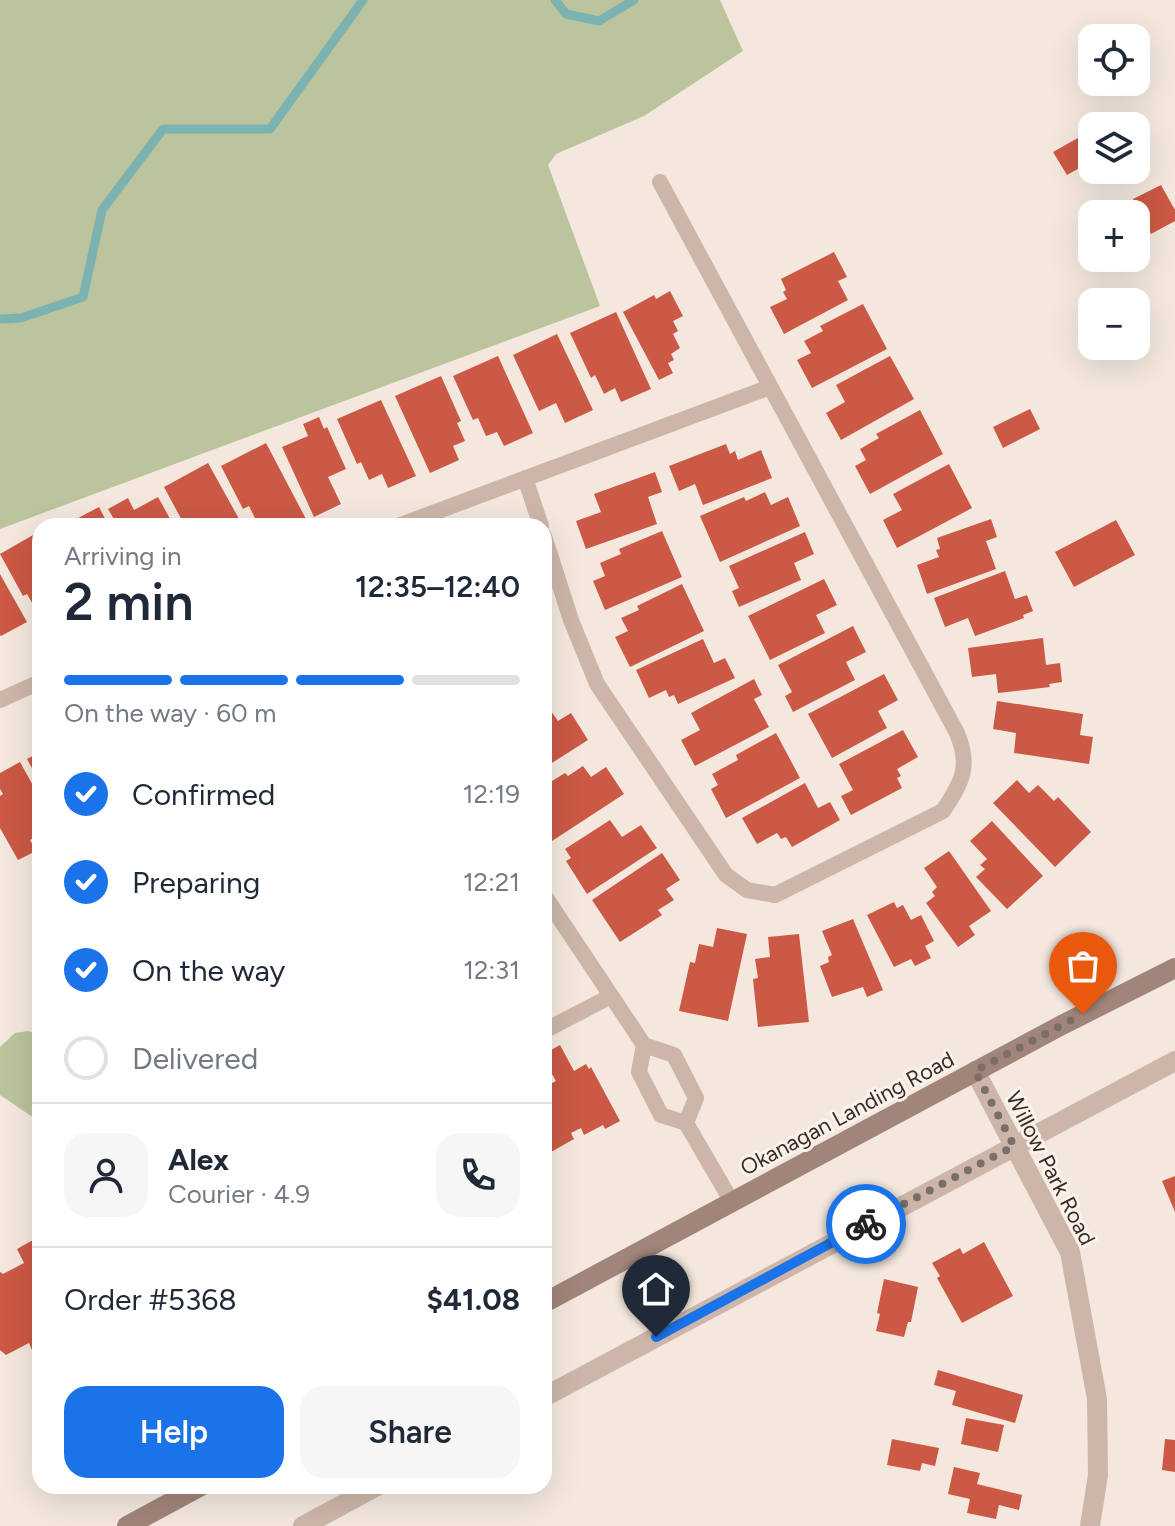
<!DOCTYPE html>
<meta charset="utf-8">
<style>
:root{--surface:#fff;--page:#f6f6f7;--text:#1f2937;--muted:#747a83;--line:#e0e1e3;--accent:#1a73e8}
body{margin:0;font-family:Figtree,sans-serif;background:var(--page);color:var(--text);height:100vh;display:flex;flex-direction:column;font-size:30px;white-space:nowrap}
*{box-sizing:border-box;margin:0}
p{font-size:26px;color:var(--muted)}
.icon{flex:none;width:44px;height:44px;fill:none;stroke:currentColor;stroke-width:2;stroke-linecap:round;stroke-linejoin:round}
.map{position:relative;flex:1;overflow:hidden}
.sheet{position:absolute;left:32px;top:518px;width:520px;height:976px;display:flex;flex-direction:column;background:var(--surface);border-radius:24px;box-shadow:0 8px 32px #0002}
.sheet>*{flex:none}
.tools{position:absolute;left:1078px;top:24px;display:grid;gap:16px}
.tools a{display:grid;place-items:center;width:72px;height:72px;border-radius:16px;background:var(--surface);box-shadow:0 8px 32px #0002;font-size:40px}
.pin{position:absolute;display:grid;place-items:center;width:68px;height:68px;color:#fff;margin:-82px -34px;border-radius:50% 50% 50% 0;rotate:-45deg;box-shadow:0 0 8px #0007}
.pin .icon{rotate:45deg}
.courier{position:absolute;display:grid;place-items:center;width:80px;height:80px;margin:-40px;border:6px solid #1a73e8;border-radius:50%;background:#fff;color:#222;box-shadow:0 2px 10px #0007}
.overview em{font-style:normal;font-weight:600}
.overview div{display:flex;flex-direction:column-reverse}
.overview{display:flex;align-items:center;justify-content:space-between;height:136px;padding:0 32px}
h1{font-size:52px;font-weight:600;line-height:60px}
.bar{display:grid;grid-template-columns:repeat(4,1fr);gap:12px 8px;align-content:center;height:96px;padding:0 32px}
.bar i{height:10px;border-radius:6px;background:var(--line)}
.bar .on{background:var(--accent)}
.bar p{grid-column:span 4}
.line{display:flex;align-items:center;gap:20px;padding:0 32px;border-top:2px solid var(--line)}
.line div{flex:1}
.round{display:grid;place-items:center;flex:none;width:84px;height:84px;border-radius:24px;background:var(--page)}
ol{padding:0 32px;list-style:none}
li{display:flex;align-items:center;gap:24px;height:88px}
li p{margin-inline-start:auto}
li .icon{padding:8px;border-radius:50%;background:var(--accent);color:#fff;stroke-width:4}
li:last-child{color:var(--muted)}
li i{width:44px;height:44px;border:4px solid var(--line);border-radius:50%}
.button{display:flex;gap:16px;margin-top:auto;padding:16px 32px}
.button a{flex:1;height:92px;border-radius:24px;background:var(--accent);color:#fff;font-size:32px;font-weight:600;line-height:92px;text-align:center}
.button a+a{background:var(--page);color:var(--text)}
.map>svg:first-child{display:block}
.green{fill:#bbc49d}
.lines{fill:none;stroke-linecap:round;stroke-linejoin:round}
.stream{stroke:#7cb3b0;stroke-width:9}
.building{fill:#cb5945}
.lane{stroke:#cdb6a9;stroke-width:16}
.street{stroke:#cdb6a9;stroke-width:20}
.secondary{stroke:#a1857a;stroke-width:20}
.done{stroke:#7b6e68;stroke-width:8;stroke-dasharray:0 14.4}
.route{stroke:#1a73e8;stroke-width:10}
.labels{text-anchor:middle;stroke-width:6;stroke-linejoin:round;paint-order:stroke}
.street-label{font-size:22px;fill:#3a2d29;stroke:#fbf2eb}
</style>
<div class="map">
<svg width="1175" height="1526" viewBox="0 0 1175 1526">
<rect width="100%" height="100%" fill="#f4e8de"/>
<!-- green -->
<path class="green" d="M0,0H720L743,51L644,116L556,154L548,165L600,306L0,529Z
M28,1031L40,1034V1122L0,1095V1047L15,1033Z"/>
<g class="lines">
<!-- stream -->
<path class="stream" d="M555,0L566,14L599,21L634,0
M0,319L21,318L83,297L102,210L163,129H270L363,0"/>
</g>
<!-- building -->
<path class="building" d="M1092,130V161L1067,175L1053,152Z
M1161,185L1175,210V221L1151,234L1133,199Z
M834,252L847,277L838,281L848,300L784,334L770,307L787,299L783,292L786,290L781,279Z
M670,291L683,316L673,321L678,331L673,334L680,348L671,354L674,360L668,363L673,373L659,380L623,312L654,295L656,299Z
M863,304L887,349L812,388L797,360L811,353L804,341L823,331L820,326Z
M616,312L651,389L621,402L615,388L604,394L595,375L591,378L570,333Z
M557,334L593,410L565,423L556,403L539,411L513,355Z
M498,356L533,433L504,446L497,432L486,436L478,418L473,420L453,376Z
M890,356L914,399L841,440L826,413L845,402L836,385Z
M441,376L461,421L457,423L465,441L453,446L459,460L430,473L395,396Z
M381,400L416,476L388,488L382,474L369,480L361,462L357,464L337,419Z
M1030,409L1040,429L1003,448L993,427Z
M920,410L943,454L870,494L855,466L866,460L860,449L879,438L876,434Z
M319,417L324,429L327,427L346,469L328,477L341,504L314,517L282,447L308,436L303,424Z
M266,443L306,519L293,526H274L270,518L258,524L249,506L243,509L221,466Z
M726,444L730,454L735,451L738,460L761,450L772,478L703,505L695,484L679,491L669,466Z
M208,463L243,526H185L164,487Z
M949,464L972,508L897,548L883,520L902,510L893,494Z
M655,472L662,492L648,497L657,524L586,549L576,521L601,512L594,494Z
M765,492L771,505L788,497L800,526L720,562L700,516L744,497L746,501Z
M158,497L174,526H118L108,509L128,498L134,510Z
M99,507L109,526H63Z
M991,519L997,537L986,541L996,569L927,594L917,565L939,557L936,550L940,549L937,538Z
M1116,520L1135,555L1074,587L1055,552Z
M40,531V617L27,594L23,596L0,554Z
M662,531L682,577L605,610L593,581L605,576L600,563L621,554L619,549Z
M805,532L814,554L794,563L801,580L739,607L732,591L739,588L729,566Z
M1005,571L1015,599L1027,595L1033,611L1023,615L1024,618L975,636L968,618L945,627L934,598Z
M0,574L27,622L1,636L0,635Z
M824,579L837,605L816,615L825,633L770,660L748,616Z
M682,584L704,631L630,667L615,637L628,631L621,618L639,610L637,606Z
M853,626L866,652L846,662L855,680L793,712L785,696L792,692L778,665Z
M1043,638L1046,665L1060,663L1062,682L1049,684L1050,687L998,693L996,674L972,677L968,648Z
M703,639L714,663L725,658L735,678L678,704L674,695L669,697L666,690L649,698L636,670Z
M884,674L898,700L878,711L887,728L832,758L808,714Z
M754,679L762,695L754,699L769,727L695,766L681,740L700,730L691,713Z
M997,701L1083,714L1080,735L1093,737L1089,764L1014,753L1016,733L993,729Z
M551,711L558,721L571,713L588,740L544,768V715Z
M903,730L918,757L897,769L901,776L897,778L902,788L851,815L841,796L853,790L839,764Z
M776,733L800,778L726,818L711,789L718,785L712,774L738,760L736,755Z
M40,752V783L27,759Z
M20,762L40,798V835L30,840L36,851L18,860L0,828V796L3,794L0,789V773Z
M583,766L591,777L606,767L624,794L552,841L544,829V786L565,773L568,776Z
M1017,780L1029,793L1038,785L1054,801L1058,797L1091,832L1055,867L993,803Z
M805,783L818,808L830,802L840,820L792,847L786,837L781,839L777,833L757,844L742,818Z
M610,820L622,837L641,825L657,848L587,894L566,861L571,858L565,849Z
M992,821L1043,876L1007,909L976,877L985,869L980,865L987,859L970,841Z
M949,851L991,911L969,926L975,935L958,947L926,903L935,896L932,892L937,887L924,868Z
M662,853L680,880L666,889L674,900L658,910L662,915L620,942L592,900Z
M894,902L897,908L903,905L911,920L921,915L934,941L925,946L931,958L915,966L911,959L894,967L867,915Z
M853,919L883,990L867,997L863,987L832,997L820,966L829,962L828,957L832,955L822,931Z
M717,928L747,934L728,1021L679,1011L690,962L695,963L699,944L713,947Z
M799,934L809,1022L758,1027L753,979L758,978L755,959L770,957L768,937Z
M560,1045L574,1071L586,1064L589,1069L591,1067L620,1121L605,1129L603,1125L584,1135L581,1128L571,1133L574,1139L544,1156V1087L556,1081L544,1060V1054Z
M1175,1176V1212L1162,1181Z
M40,1236V1352L34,1355L29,1343L6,1355L0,1350V1272L3,1274L24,1263L17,1249Z
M984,1242L1013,1296L962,1323L937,1278L940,1276L932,1263L960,1248L963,1254Z
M884,1279L918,1287L911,1322H908L904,1337L876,1331L880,1314L877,1313Z
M938,1370L1023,1395L1015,1423L952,1405L956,1391L934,1385Z
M966,1418L1004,1425L998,1452L961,1444Z
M892,1439L939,1448L935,1466L922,1463L920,1471L887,1465Z
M1165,1439L1175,1440V1472L1162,1470Z
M954,1467L980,1473L977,1484L1022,1495L1019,1510L999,1505L996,1519L967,1513L970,1499L948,1494Z"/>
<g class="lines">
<!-- lane -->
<path class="lane" d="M525,478L541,526
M398,526L770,387
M544,536L571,620L597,684L726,875L747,890L775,895L943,811C962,782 971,767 957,733L660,182
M0,700L40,682
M544,895L644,1045L674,1055L696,1098L686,1123
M544,1031L611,996
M644,1045L639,1072L661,1115L686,1123L732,1202"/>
<!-- street -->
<path class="street" d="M975,1071L1070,1252L1097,1399L1098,1475L1090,1526
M544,1397L1175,1061
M303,1526L377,1486"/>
<!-- secondary -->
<path class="secondary" d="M544,1303L1060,1026L1175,968
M127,1526L201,1486"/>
</g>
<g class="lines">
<!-- done -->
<path class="done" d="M866,1224L1014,1146L975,1071L1083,1014"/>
<!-- route -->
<path class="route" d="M656,1337L866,1224"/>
</g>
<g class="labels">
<!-- street labels -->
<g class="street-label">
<text transform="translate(847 1113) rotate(-28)" y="8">Okanagan Landing Road</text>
<text transform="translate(1051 1168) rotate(63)" y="8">Willow Park Road</text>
</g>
</g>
</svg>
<div class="tools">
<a><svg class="icon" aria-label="locate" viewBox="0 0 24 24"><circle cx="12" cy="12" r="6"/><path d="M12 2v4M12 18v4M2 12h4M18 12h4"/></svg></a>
<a><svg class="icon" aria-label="layers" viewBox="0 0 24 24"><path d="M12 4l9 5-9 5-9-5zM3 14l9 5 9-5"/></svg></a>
<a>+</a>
<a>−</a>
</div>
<div class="pin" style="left:1083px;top:1014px;background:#ea580c"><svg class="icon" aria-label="bag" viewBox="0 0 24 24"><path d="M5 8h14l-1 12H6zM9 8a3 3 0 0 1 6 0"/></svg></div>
<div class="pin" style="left:656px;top:1337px;background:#1f2937"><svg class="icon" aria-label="home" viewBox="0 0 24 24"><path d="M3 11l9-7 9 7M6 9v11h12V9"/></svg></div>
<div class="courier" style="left:866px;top:1224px"><svg class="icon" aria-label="bike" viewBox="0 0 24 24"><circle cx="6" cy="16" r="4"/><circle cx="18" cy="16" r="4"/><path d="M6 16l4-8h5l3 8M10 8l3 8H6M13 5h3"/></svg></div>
<section class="sheet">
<div class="overview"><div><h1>2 min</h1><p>Arriving in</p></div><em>12:35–12:40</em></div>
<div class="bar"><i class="on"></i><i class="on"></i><i class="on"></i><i></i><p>On the way · 60 m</p></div>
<ol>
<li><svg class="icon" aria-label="check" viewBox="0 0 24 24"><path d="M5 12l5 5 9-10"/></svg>Confirmed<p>12:19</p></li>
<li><svg class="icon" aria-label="check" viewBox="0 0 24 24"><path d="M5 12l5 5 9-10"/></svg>Preparing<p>12:21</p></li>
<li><svg class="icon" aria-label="check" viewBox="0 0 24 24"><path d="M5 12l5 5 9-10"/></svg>On the way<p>12:31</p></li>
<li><i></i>Delivered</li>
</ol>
<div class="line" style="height:144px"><a class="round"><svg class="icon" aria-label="person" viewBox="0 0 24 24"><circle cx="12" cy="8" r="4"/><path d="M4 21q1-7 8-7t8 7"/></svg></a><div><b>Alex</b><p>Courier · 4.9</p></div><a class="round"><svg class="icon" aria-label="phone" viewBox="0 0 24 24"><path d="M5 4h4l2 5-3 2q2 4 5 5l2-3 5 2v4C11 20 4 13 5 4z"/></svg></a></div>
<div class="line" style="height:104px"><div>Order #5368</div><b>$41.08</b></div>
<div class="button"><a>Help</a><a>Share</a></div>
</section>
</div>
